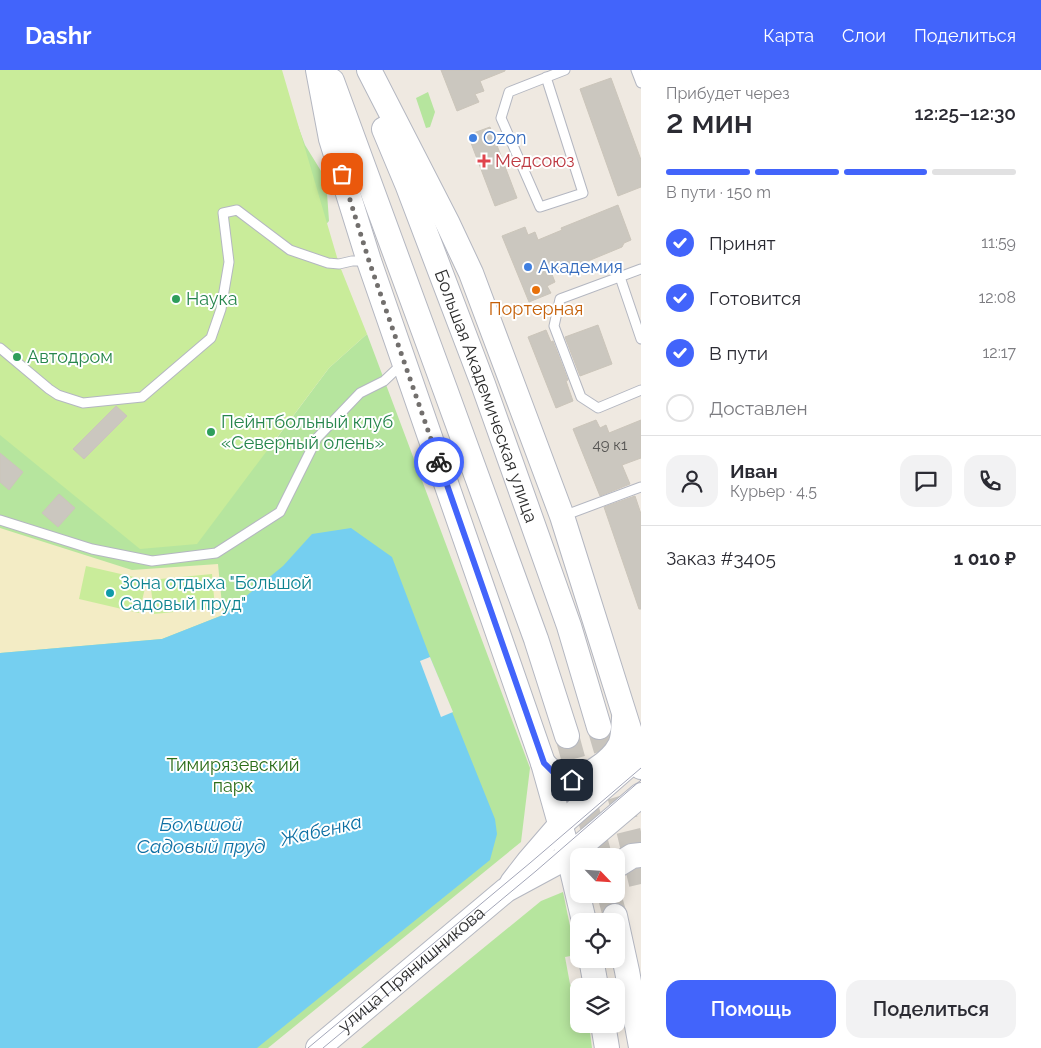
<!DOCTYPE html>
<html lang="ru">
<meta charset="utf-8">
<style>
:root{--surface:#fff;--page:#f2f2f3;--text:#2b2b33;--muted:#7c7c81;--line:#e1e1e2;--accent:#4264fb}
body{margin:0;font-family:Raleway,sans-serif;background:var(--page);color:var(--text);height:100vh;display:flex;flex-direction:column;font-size:19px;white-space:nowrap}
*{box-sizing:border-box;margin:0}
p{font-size:16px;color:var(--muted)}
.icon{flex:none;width:28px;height:28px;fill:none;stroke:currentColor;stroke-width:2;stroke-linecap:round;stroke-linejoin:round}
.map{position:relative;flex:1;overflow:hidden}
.sheet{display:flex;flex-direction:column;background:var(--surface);width:400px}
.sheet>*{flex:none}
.needle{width:32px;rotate:115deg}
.buttons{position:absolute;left:570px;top:778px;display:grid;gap:10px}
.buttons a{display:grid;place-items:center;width:55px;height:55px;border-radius:10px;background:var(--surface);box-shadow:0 2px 12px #0003;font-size:25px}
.pin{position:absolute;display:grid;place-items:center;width:42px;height:42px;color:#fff;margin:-21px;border-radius:10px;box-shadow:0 2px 8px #0006}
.courier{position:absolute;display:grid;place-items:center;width:50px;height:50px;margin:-25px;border:4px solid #4264fb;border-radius:50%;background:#fff;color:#222;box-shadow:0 1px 6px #0007}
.head em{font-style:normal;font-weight:600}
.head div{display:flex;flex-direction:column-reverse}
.head{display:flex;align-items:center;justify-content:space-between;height:85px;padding:0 25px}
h1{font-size:32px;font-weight:600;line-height:38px}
.bar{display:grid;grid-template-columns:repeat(4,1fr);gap:8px 5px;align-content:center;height:60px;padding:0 25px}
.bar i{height:6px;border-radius:4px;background:var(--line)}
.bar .active{background:var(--accent)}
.bar p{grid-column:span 4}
.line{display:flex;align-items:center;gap:12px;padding:0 25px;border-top:1px solid var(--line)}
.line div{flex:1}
.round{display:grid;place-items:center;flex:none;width:52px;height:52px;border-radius:15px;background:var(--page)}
ol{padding:0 25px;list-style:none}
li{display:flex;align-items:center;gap:15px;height:55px}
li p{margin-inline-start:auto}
li .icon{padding:5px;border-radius:50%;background:var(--accent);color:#fff;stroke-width:4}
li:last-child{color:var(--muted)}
li i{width:28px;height:28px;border:2px solid var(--line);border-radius:50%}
.primary-button{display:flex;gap:10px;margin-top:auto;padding:10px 25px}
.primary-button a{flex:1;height:58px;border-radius:15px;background:var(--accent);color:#fff;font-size:20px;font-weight:600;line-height:58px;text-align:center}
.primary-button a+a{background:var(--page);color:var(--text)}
header{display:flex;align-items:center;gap:30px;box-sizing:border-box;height:70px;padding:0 25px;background:var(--accent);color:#fff}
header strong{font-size:24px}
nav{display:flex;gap:28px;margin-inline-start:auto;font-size:18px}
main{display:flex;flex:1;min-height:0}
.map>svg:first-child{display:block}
.green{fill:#b6e59e}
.sand{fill:#f3ecc5}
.pitch{fill:#c9ec9a}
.water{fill:#75cff0}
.pier{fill:#efe9e1}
.building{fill:#cbc7bf;stroke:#cbc5ba}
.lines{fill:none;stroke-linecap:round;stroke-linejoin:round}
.secondary-tunnel{stroke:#c8c4bd;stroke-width:24;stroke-dasharray:24 12;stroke-linecap:butt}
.lane-casing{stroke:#b4b7c1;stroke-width:11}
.secondary-casing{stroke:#b4b7c1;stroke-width:26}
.lane{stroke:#fff;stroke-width:9}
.secondary{stroke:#fff;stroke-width:24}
.tram{stroke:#a3a6b8;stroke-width:1}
.done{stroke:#726f6d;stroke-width:5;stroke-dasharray:0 9}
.route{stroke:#4264fb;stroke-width:6}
.shop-dot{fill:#3f7fe0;stroke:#fff;stroke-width:2}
.health-dot{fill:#e0444e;stroke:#fff;stroke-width:2}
.food-dot{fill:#e8710a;stroke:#fff;stroke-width:2}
.leisure-dot{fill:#2e9e5b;stroke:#fff;stroke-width:2}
.culture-dot{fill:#0f9aa8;stroke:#fff;stroke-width:2}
.labels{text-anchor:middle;stroke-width:4;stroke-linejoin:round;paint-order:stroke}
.number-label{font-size:15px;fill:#555452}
.shop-label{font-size:18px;fill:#366cbe;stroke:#fff;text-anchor:start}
.health-label{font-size:18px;fill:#be3a42;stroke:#fff;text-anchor:start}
.leisure-label{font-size:18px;fill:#27864d;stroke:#fff;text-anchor:start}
.food-label{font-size:18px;fill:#c56008;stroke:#fff}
.street-label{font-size:18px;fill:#2e2e2e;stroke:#fff}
.culture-label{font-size:18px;fill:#0d838f;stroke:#fff;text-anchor:start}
.park-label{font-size:18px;fill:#2c6e1b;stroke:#fff}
.water-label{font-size:19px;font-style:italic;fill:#0d6fa3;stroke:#fff}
</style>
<header>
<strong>Dashr</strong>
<nav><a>Карта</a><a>Слои</a><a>Поделиться</a></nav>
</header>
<main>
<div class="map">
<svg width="641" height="978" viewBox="0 0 641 978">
<rect width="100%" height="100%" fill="#efe9e1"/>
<!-- green -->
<path class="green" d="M428,22L435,42L430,57L426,58L416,28Z
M286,23L305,75L326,109L329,151L294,191L270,377L329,298L367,264L530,698L521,772L268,978H0V327Z
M563,822L576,885L565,887L570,914L578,926H579V954H589L592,978H361L541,831Z"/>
<!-- sand -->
<path class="sand" d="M0,458L132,500L218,494L223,545L162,569L0,583Z"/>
<!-- pitch -->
<path class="pitch" d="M0,0H282L339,194L367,264L329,298L197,474L140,479L0,365Z
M86,496L147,510L139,543L79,529Z
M212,504L215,538L154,544L150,510Z"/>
<!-- water -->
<path class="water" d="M351,458L392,487L430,587L495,749L497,764L490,790L257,978H0V583L162,569L223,545L283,496L312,464Z"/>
<!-- pier -->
<path class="pier" d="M430,587L453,642L441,647L420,591Z"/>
<!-- building -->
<path class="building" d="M441,0H505V1L480,11L484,21L475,24L479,32L457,41Z
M611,8L641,90V117L618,126L580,19Z
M490,57L517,128L495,136L468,65Z
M618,135L631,170L624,173L622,177L576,196L572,194L551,202L555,212L547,216L551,223L529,232L502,166L525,157L528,165L535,162L538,170L562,160L561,158Z
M598,255L612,294L580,306L565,267Z
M546,260L551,272L553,271L568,310L566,311L573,331L556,338L528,267Z
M116,336L127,346L84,389L73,379Z
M596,350L600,358L606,355L609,363L641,350V388L622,395L630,414L600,426L573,359Z
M0,383L23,402L9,420L0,412Z
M59,424L75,438L58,457L42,443Z
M635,426L641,444V539H639L604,437Z"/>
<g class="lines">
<!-- secondary-tunnel -->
<path class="secondary-tunnel" d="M599,657L624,742L641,814
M567,666L600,786
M609,824L615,846"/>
<defs>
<path id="lane" d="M636,0L641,13
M546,7L583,123L540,137L501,48L509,22L565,0
M641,199L560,229L554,256L581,327L598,338L641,320
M620,207L641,269
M0,278L49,319L58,325L83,333L142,327L211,268L221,239L229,192L223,143L237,140L290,180L328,193L339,194L352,191H368
M563,446L641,417
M0,450L92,479L152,491L216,483L280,442L317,368L360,323L384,311L402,294"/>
<g id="secondary">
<path d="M318,0L331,69L369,191L543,693L566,775L584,851"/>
<path d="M369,0L448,154L471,203L562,446L641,697"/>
<path d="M332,11L445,319L536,569L567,666"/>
<path id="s1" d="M384,59L407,114L483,314L569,556L599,657"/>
<path d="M543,693C563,715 575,714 598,698C607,692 615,685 620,675C624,667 623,657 624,648"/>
<path d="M616,796L632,786L641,785"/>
<path d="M512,813L529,791L560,755L641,684"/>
<path d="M615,846L627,901L641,977"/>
<path d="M591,889L596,916"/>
<path d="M603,954L607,978"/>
<path id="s2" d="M318,978L506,820L569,786L641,725"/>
</g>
</defs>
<!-- lane casing -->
<use href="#lane" class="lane-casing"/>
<!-- secondary casing -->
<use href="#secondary" class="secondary-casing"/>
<!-- lane -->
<use href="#lane" class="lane"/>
<!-- secondary -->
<use href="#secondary" class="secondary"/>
<!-- tram -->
<path class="tram" d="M308,978L530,793L641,698
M323,978L536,801L641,710"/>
</g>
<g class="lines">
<!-- done -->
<path class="done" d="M342,104L369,191L439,392"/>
<!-- route -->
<path class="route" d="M439,392L544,693L556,705L572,710"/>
</g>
<!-- markers -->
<g class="shop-dot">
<circle cx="473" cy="68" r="5"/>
<circle cx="528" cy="197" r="5"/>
</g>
<path class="health-dot" d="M481.5 83.5h5v5h5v5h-5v5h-5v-5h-5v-5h5z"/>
<circle class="food-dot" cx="536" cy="220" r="5"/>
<g class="leisure-dot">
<circle cx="176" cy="229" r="5"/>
<circle cx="17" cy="287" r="5"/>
<circle cx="211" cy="362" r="5"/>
</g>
<circle class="culture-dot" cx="110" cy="523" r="5"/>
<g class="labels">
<!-- number labels -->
<g class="number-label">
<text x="610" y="380">49 к1</text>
</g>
<!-- shop labels -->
<g class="shop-label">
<text x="483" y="74">Ozon</text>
<text x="538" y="203">Академия</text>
</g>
<!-- health labels -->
<g class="health-label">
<text x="495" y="97">Медсоюз</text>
</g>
<!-- leisure labels -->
<g class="leisure-label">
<text x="186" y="235">Наука</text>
<text x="27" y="293">Автодром</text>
<text x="221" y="358">Пейнтбольный клуб<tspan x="221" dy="21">«Северный олень»</tspan></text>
</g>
<!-- food labels -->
<g class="food-label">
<text x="536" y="245">Портерная</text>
</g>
<!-- street labels -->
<g class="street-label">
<text dy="6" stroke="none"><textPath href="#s1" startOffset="286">Большая Академическая улица</textPath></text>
<text dy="6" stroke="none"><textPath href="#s2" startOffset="122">улица Прянишникова</textPath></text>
</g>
<!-- culture labels -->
<g class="culture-label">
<text x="120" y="519">Зона отдыха "Большой<tspan x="120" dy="21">Садовый пруд"</tspan></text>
</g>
<!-- park labels -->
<g class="park-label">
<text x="233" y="701">Тимирязевский<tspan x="233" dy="21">парк</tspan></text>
</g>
<!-- water labels -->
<g class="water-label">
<text x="201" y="761">Большой<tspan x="201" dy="22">Садовый пруд</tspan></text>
<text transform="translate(321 760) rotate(-13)" y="7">Жабенка</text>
</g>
</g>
</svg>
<div class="buttons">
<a><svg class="needle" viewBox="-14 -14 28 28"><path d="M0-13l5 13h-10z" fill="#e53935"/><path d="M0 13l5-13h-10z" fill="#7c7c81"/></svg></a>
<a><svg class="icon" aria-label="locate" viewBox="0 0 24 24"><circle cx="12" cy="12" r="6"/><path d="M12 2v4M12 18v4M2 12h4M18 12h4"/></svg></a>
<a><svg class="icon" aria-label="layers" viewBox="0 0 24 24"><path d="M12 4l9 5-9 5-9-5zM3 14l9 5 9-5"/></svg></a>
</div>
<div class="pin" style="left:342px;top:104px;background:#ea580c"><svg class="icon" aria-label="bag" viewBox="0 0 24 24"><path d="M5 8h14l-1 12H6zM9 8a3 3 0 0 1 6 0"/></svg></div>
<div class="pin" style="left:572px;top:710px;background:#1f2937"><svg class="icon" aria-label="home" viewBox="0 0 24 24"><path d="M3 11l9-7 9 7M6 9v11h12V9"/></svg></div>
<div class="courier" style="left:439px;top:392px"><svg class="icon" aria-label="bike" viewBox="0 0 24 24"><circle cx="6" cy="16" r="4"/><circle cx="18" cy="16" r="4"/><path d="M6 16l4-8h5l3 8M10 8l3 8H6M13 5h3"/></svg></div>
</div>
<section class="sheet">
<div class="head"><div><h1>2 мин</h1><p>Прибудет через</p></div><em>12:25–12:30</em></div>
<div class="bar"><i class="active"></i><i class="active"></i><i class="active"></i><i></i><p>В пути · 150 m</p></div>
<ol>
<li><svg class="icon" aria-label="check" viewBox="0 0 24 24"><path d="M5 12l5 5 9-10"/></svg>Принят<p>11:59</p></li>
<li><svg class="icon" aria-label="check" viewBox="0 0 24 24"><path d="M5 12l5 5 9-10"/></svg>Готовится<p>12:08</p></li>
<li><svg class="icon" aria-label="check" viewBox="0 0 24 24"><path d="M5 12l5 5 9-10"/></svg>В пути<p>12:17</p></li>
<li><i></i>Доставлен</li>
</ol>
<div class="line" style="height:90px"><a class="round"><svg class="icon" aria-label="person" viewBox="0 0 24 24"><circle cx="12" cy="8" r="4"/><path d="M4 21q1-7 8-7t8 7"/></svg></a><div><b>Иван</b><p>Курьер · 4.5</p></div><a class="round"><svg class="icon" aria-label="chat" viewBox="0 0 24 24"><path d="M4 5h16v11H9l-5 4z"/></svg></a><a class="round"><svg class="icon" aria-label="phone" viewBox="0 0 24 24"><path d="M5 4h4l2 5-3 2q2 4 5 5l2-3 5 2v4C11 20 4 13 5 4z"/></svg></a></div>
<div class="line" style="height:65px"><div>Заказ #3405</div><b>1 010 ₽</b></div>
<div class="primary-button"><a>Помощь</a><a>Поделиться</a></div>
</section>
</main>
